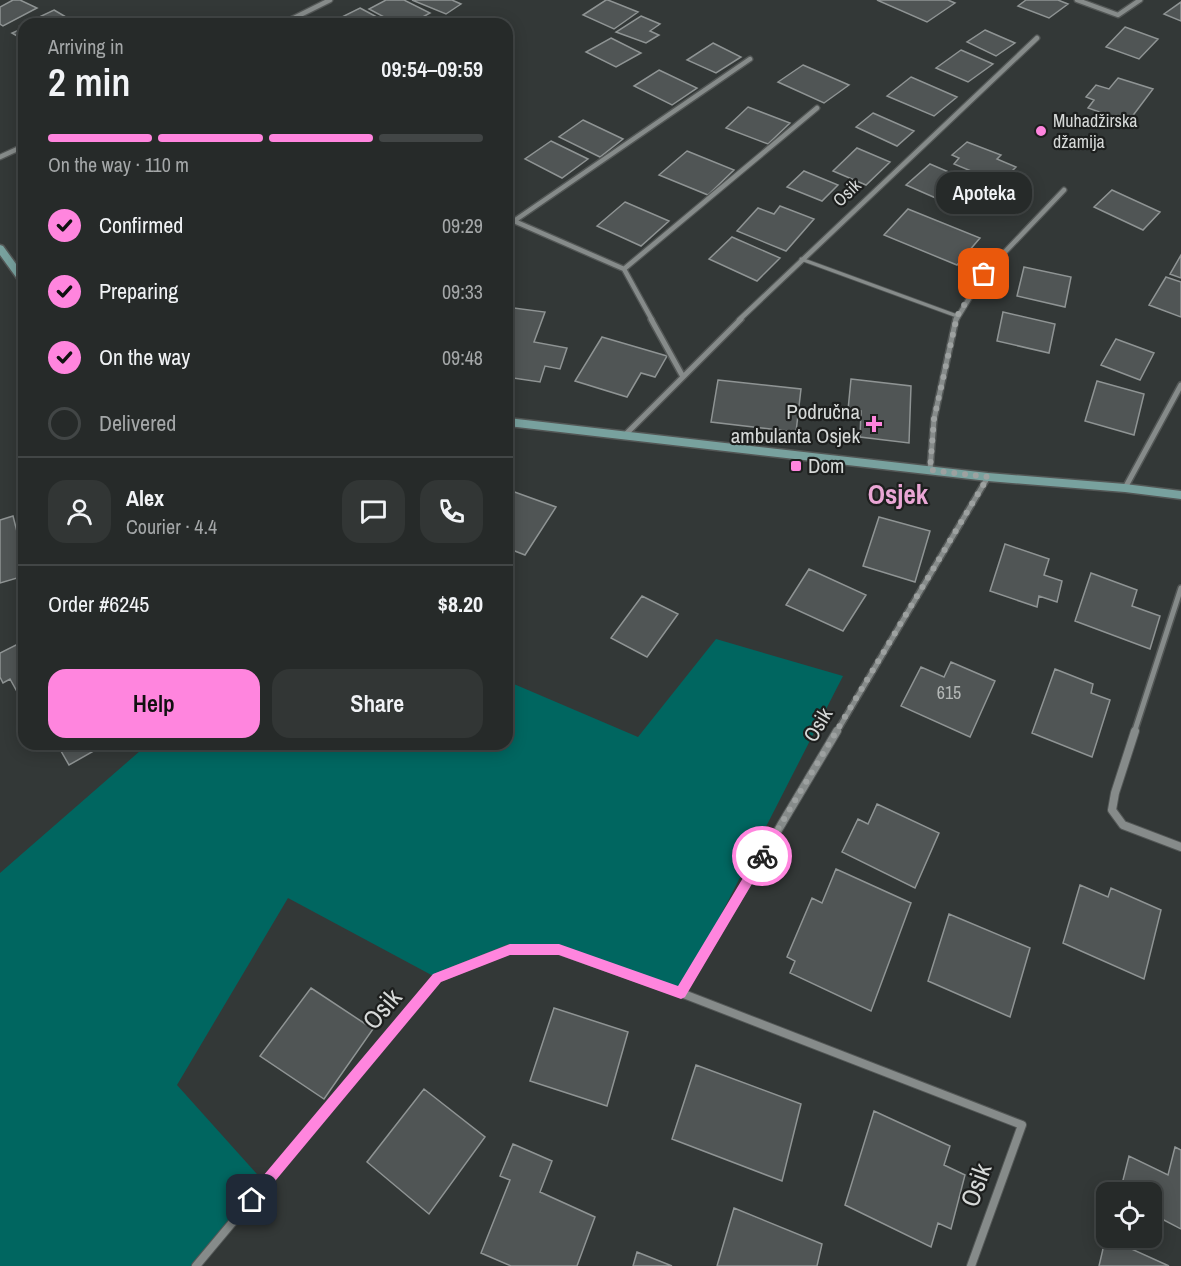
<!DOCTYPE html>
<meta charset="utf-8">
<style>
:root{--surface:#262a29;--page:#323635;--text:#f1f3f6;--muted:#a4a7a8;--line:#424646;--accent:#ff85de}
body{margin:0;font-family:"Archivo Narrow",sans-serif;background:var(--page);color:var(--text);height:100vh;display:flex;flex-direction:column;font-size:22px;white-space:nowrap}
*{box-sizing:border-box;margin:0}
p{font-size:20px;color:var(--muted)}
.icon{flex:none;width:33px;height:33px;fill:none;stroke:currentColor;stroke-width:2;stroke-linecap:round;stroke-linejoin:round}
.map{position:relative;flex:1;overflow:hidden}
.side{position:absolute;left:18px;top:18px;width:495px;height:732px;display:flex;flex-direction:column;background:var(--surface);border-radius:18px;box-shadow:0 3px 15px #0003,0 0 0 2px var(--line)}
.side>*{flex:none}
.fabs{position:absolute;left:1096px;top:1182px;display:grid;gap:12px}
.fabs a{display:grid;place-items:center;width:66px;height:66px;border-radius:12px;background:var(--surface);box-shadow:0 3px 15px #0003,0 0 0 2px var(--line);font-size:30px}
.pin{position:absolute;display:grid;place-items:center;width:51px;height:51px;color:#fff;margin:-26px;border-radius:12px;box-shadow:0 3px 9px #0006}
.courier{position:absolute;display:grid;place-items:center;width:60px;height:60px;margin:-30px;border:4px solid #ff85de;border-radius:50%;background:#fff;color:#222;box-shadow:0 2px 8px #0007}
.bubble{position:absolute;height:42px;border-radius:18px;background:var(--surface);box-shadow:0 3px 15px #0003,0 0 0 2px var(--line);font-size:20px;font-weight:600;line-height:42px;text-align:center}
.headline em{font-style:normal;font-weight:600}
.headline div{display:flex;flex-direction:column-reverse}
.headline{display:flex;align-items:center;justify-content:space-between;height:102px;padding:0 30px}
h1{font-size:39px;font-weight:600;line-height:45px}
.bar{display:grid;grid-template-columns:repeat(4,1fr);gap:9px 6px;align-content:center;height:72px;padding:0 30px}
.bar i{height:8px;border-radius:4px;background:var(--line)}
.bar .active{background:var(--accent)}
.bar p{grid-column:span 4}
.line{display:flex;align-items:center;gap:15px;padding:0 30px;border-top:2px solid var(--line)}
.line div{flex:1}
.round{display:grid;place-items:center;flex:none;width:63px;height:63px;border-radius:18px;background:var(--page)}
ol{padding:0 30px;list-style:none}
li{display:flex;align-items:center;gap:18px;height:66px}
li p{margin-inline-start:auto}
li .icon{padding:6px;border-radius:50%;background:var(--accent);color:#111;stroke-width:4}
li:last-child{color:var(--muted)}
li i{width:33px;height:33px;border:3px solid var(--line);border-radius:50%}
.cta{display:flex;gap:12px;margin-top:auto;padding:12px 30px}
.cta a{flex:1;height:69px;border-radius:18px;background:var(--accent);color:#111;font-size:24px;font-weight:600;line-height:69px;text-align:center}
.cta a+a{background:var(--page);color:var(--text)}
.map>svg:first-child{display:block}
.green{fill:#006660}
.building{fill:#505555;stroke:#8f9494;stroke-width:1.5}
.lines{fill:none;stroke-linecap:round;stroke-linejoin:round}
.service-casing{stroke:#535756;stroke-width:5}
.minor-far2-casing{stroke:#535756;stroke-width:7}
.minor-far1-casing{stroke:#535756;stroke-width:8}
.minor-casing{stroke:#535756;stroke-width:10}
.secondary-casing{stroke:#535756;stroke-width:3}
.service{stroke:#868b8a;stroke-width:3}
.minor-far2{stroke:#868b8a;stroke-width:4.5}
.minor-far1{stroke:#868b8a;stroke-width:5}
.minor{stroke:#868b8a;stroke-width:8}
.secondary{fill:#78a19e;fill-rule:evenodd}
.route{fill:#ff85de}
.done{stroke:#9da1a0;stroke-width:6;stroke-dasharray:0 10.8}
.poi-dot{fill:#ff85de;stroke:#1d1f1e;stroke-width:2}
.labels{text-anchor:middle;stroke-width:4.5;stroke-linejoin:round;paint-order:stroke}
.far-poi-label{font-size:18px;fill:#d6d9d8;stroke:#1d1f1e;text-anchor:start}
.far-street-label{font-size:18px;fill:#d6d9d8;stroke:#1d1f1e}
.number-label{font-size:18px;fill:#b4b8b7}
.poi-label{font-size:21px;fill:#d6d9d8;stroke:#1d1f1e;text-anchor:end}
.street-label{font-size:21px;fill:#d6d9d8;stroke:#1d1f1e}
.near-street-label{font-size:26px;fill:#d6d9d8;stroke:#1d1f1e}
.district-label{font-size:27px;font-weight:bold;fill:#eaa6d5;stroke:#1d1f1e}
</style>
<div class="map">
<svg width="1181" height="1266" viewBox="0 0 1181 1266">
<rect width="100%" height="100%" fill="#333837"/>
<!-- green -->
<path class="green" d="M716,639L843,676L681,993L558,950L510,949L437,978L288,898L177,1085L265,1183L196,1266H0V873L148,744H507V681L638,737Z"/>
<!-- building -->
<path class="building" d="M13,0H20L37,8L3,26L0,24V7Z
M386,0H404L430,13L410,24H397L369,9Z
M412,0H452L461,4L446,14Z
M606,0H608L638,12L614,29L583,15Z
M877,0H948L955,3L927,22Z
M1026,0H1058L1068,4L1049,18L1018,6Z
M1181,2V21L1164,14Z
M360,8L390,24L332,22Z
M54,10L66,17L53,24H24V40L12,33L24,28L20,26Z
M641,16L660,24L650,31L659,35L646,43L616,32Z
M1125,27L1158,39L1139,59L1106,47Z
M985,30L1015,43L996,56L967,42Z
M611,38L641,53L616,67L586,52Z
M713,43L741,57L716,73L687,60Z
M961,50L993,64L968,82L936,68Z
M803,65L849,85L824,103L778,82Z
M659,70L697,88L672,105L634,86Z
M911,77L957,97L934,116L887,96Z
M1118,78L1153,89L1128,122L1088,108L1094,100L1086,97L1096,85L1109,89Z
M748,107L790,123L768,144L726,128Z
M873,113L914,131L897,146L856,127Z
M583,120L623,139L600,157L559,137Z
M551,141L588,159L562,178L525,159Z
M967,142L1001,155L997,159L1016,167L1000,183L954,164L959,158L952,155Z
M857,148L890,162L866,185L833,171Z
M687,151L734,170L708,195L659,175Z
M930,164L979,185L966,198L980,204L970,213L906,185Z
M804,171L838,185L822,201L787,187Z
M1112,190L1160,212L1143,230L1094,207Z
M625,202L669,221L641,246L597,226Z
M780,206L814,219L786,251L737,231L758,208L774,214Z
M908,209L980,238L957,265L884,235Z
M732,237L780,258L757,281L709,259Z
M1181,255V278L1170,274Z
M1024,267L1071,277L1065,307L1017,296Z
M1166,277L1181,282V317L1149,305Z
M507,307L545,312L534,342L567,348L560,369L545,366L540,382L507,377Z
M1003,312L1055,324L1049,353L997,341Z
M602,337L667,356L655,377L641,373L627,397L575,381Z
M1116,339L1154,353L1140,380L1101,365Z
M851,379L911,386L909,443L860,437L861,411L848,410Z
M718,380L801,389L796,432L711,422Z
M1097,381L1144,394L1134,435L1085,421Z
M509,490L556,507L525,555L507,548V493Z
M13,516L24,559V576L0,583V520Z
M879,517L930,531L915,582L863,566Z
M1005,544L1049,559L1044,575L1062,581L1057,602L1039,596L1037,607L990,591Z
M809,569L866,595L843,631L786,605Z
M1091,573L1137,590L1132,606L1160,616L1150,649L1075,621Z
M642,596L678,614L647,657L611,638Z
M24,641V695L20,697L10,679L3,683L0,677V653Z
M951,662L995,681L970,737L901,706L921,667L944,677Z
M1055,669L1093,684L1091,693L1110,700L1092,757L1032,733Z
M57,744H106L69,765Z
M877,804L939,833L915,888L842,852L858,819L868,824Z
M836,869L911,903L871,1011L790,973L795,961L787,957L812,898L822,903Z
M1080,885L1108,897L1111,888L1161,910L1144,979L1063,943Z
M949,914L1030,948L1010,1017L928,981Z
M311,988L373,1029L324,1099L260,1056Z
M554,1008L628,1032L607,1106L530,1081Z
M696,1065L801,1104L782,1181L672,1139Z
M424,1089L485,1137L429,1214L367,1162Z
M874,1111L950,1146L944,1165L965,1175L951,1229L938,1223L931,1247L845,1205Z
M513,1144L552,1161L540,1192L595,1217L577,1266H511L481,1253L510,1180L500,1176Z
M1175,1147L1181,1150V1229L1160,1218L1163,1204L1152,1199V1192H1139L1122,1184L1129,1156L1168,1175Z
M734,1208L822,1244L817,1266H717Z
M1106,1236L1107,1238L1169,1266H1099Z
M637,1252L672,1266H633Z"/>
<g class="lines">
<defs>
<path id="service" d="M801,259L957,316"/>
<path id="minor-far2" d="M1077,0L1118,15L1140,0
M282,24L330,0
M0,157L24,146
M624,269L817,108
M652,320L624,269L514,221L750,59
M739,320L1037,38
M956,320L984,274L1064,190"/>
<path id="minor-far1" d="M651,319L682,375
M624,436L741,319
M930,470L934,419L956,319
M1125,488L1181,385
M836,733L988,477
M1134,733L1181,588"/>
<path id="minor" d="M1135,731L1115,793L1112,810L1123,825L1181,847
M681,993L837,731
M196,1266L437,978L510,949L559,950L681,993L1022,1125L971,1266"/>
<path id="secondary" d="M0,245L3,246L24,275V285L21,284L0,255Z
M507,418L988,473L1125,484L1181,491V499L1125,492L988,481L507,426Z"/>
</defs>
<!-- service casing -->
<use href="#service" class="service-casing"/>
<!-- minor-far2 casing -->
<use href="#minor-far2" class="minor-far2-casing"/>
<!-- minor-far1 casing -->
<use href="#minor-far1" class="minor-far1-casing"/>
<!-- minor casing -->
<use href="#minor" class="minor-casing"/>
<!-- secondary casing -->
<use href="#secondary" class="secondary-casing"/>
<!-- service -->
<use href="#service" class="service"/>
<!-- minor-far2 -->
<use href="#minor-far2" class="minor-far2"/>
<!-- minor-far1 -->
<use href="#minor-far1" class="minor-far1"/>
<!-- minor -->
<use href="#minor" class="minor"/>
<!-- secondary -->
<use href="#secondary" class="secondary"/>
</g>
<!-- route -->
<path class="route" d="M762,851L768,856L766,860L685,997L681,999L559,955H510L441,982L256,1204L252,1206L247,1204L245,1200L247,1195L433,974L510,944H559L678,986L758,853Z"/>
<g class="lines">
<!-- done -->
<path class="done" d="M762,856L988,477L930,470L934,419L957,316L984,274"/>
</g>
<!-- markers -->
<g class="poi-dot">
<circle cx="1041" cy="131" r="6"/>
<path d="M871 415h6v6h6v6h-6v6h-6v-6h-6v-6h6z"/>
<rect x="790" y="460" width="12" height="12" rx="3"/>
</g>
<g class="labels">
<!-- far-poi labels -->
<g class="far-poi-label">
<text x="1053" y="127">Muhadžirska<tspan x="1053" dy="21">džamija</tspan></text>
</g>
<!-- far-street labels -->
<g class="far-street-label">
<text transform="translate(847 193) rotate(-43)" y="6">Osik</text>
</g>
<!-- number labels -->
<g class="number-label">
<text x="949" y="699">615</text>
</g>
<!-- poi labels -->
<g class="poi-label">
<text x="860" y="419">Područna<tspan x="860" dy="24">ambulanta Osjek</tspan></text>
<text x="808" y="473" text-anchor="start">Dom</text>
</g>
<!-- street labels -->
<g class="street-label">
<text transform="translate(818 725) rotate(-59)" y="7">Osik</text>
</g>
<!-- near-street labels -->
<g class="near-street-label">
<text transform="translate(382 1009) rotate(-50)" y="9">Osik</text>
<text transform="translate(976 1185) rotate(-70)" y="9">Osik</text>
</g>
<!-- district labels -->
<g class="district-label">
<text x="898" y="504">Osjek</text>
</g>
</g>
</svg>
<div class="fabs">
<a><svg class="icon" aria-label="locate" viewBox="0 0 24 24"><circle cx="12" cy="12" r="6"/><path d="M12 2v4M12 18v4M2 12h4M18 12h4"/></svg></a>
</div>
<div class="pin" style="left:984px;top:274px;background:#ea580c"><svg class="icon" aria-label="bag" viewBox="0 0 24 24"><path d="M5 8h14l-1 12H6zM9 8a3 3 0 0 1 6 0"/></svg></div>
<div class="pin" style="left:252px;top:1200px;background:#1f2937"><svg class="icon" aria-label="home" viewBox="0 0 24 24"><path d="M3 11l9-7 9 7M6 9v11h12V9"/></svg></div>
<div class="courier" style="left:762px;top:856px"><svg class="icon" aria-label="bike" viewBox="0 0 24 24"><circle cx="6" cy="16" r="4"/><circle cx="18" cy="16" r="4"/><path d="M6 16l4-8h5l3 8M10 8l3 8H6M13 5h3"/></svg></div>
<div class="bubble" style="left:936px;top:172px;width:96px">Apoteka</div>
<section class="side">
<div class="headline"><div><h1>2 min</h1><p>Arriving in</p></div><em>09:54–09:59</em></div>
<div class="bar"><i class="active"></i><i class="active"></i><i class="active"></i><i></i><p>On the way · 110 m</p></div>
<ol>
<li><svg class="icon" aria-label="check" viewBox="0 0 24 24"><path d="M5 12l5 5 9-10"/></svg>Confirmed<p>09:29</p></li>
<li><svg class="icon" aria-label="check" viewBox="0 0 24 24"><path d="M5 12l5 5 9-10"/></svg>Preparing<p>09:33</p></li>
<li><svg class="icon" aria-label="check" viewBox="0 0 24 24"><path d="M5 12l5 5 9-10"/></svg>On the way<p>09:48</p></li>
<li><i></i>Delivered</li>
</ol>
<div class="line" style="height:108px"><a class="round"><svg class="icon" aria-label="person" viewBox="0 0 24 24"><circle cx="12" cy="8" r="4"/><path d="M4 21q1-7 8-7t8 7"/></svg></a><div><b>Alex</b><p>Courier · 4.4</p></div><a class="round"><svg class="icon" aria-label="chat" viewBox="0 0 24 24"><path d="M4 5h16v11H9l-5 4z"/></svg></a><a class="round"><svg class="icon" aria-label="phone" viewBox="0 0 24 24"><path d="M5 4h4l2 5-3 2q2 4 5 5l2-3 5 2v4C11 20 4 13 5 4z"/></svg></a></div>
<div class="line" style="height:78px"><div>Order #6245</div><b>$8.20</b></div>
<div class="cta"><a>Help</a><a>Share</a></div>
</section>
</div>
